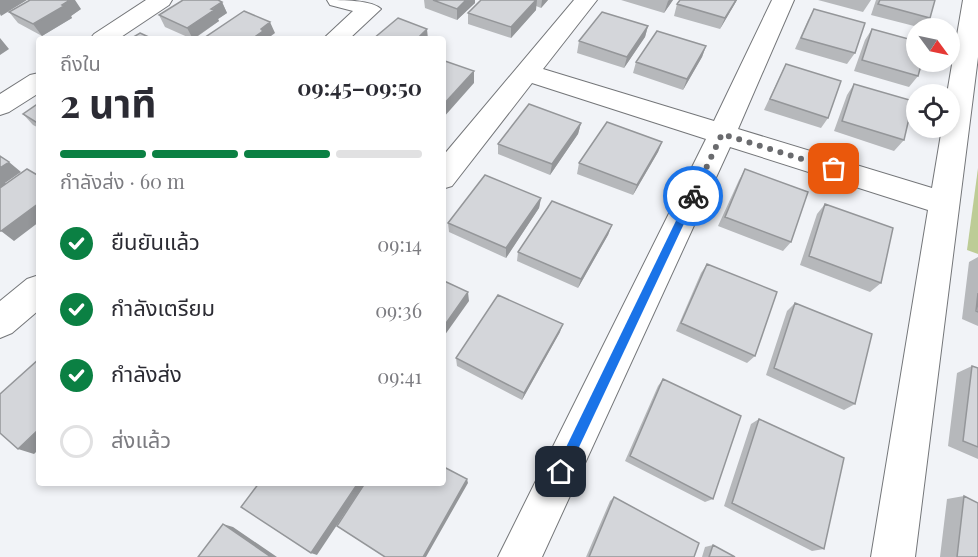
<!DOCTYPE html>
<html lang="th">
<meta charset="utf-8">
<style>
:root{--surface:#fff;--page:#f2f2f3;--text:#2b2b33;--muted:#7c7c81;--line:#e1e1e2;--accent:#0b8043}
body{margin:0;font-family:"Playfair Display","Noto Sans Thai",serif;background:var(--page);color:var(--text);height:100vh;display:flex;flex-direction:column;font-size:22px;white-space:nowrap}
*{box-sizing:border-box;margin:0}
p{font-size:20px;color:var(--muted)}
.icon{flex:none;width:33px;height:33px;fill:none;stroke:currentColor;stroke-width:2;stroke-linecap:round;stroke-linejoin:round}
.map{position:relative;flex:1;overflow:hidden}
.sheet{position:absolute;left:36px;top:36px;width:410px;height:450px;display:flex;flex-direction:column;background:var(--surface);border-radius:6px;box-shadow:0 3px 9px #0003}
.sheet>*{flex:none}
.needle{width:39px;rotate:123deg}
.fabs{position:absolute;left:906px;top:18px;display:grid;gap:12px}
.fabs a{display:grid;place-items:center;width:54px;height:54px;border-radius:50%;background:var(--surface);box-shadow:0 3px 9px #0003;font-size:30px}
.pin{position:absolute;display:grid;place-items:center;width:51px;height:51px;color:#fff;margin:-26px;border-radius:12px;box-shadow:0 3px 9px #0006}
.courier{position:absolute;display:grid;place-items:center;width:60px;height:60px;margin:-30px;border:4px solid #1a73e8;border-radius:50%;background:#fff;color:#222;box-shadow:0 2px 8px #0007}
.headline em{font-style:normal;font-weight:700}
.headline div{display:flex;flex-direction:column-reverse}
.headline{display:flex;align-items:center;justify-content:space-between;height:102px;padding:0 24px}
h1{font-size:39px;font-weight:700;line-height:45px}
.bar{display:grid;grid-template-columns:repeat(4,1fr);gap:9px 6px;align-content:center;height:72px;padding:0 24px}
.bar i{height:8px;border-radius:4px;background:var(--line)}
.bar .active{background:var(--accent)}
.bar p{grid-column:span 4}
ol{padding:0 24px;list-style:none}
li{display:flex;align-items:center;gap:18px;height:66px}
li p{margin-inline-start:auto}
li .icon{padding:6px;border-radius:50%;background:var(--accent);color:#fff;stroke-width:4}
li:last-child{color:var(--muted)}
li i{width:33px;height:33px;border:3px solid var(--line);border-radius:50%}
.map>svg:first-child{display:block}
.green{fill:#bdcc96}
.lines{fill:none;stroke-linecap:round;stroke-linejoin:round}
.minor-casing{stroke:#747679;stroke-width:2}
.minor{fill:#fff;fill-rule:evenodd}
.wall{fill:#b6b8bb}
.shaded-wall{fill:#949699}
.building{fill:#d4d6da;stroke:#949699;stroke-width:1.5}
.route{fill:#1a73e8}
.done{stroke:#6a6b6e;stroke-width:6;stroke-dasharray:0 10.8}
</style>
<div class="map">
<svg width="978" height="557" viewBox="0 0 978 557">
<rect width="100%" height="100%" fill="#f1f3f7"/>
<!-- green -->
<path class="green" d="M978,168V254L967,250Z"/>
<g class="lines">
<defs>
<path id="minor" d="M146,0H172L169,5L118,39H90L94,34Z
M327,0C342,0 372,0 381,9L349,39H323L353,11L330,5Z
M574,0H597L543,69L714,121L772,0H794L738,129L932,188L942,128H950V94H947L963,0H978V57L915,557H871L928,210L730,147L542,557H498L706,139L532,83L452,186L442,189V157Z
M39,73V93L9,112L0,115V94L30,75Z
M39,275V310L12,333L0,338V301L27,279Z"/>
</defs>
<!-- minor casing -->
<use href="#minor" class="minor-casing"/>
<!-- minor -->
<use href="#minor" class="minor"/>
</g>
<!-- wall -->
<path class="wall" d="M424,0H475V3L457,20L425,8Z
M481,0H548L541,8L536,6V10L511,38L468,24V13Z
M621,0H673L664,13Z
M737,0L720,29L674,16L677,4Z
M818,0H871L863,12Z
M876,0H935L930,18L922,28L871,15Z
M222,2L227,13L218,19L219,21L194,39H192L165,27L159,15Z
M81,9L71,16L72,18L42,36L18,23L9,12Z
M814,9L855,53L847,64L795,49L808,20Z
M648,26L645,37L624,68L577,53L579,41Z
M872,29L918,76L909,87L854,71L865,40Z
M706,46L702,57L683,90L633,73L636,62Z
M786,64L828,118L821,128L764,110L780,76Z
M854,84L904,140L894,151L834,131L847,95Z
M39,103V128L33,125L23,114Z
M581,123L578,134L550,175L498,154V144Z
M662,142L658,152L633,195L577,174L579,163Z
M745,169L791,242L783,251L718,226L739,180Z
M541,198L539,208L506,258L449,232L448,223Z
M825,204L881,283L870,292L800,265L817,214Z
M612,225L608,235L578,288L517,261L518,252Z
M978,257V326L962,319L969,262Z
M707,264L755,356L747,363L676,331L701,273Z
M795,303L855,404L844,410L766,375L787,311Z
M560,332L522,400L457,366L456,358Z
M972,366L978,368V459L948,446L957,373Z
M663,379L713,499L705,502L625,461L658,386Z
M759,419L824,549L812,551L724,506L751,424Z
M964,496L978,557H940L947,499Z
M614,497L694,557H586L610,501Z
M713,545L735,557H702L705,547Z"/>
<!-- shaded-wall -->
<path class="shaded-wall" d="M0,0H27L1,16L0,14Z
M70,0H75L81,9L71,16L72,18L42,36L33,24Z
M466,0H475V3L457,20V9Z
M536,0H537L536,10L511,38V27Z
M542,0H548L541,8Z
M669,0H673L664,13L668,1Z
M736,0H737L720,29L725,18Z
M222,2L227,13L218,19L219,21L193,39L187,28Z
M270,22L275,33L267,39H252L261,29Z
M648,26L645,37L624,68L627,57Z
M427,29L428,39H419V37Z
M0,38L9,49L0,55Z
M706,46L702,57L683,90L687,79Z
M474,71V83L443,118L442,106Z
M581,123L578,134L550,175L552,164Z
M662,142L658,152L633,195L637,185Z
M9,162L21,172L5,183L8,185L0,191V168Z
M541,198L539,208L506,258V248Z
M39,203V222L14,241L1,231Z
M612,225L608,235L578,288L581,279Z
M468,292L469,301L442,339V329Z
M563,324L560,332L522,400L524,393Z
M39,429V449L34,454L18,449Z
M467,479L468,483L426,557H423Z
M358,483H365L317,555L311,553Z
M223,524L233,527L277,557H271Z"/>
<!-- building -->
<path class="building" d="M30,0H70L62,5L64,6L33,24L9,12Z
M183,0H218L222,2L211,9L214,10L187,28L159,15Z
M433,0H466L457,9Z
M481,0H536L511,27L468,13Z
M680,0H736L725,18L677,4Z
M880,0H935L930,18L878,4Z
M814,9L865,23L855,53L801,38Z
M244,11L270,22L261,29L263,31L252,39H213L207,36Z
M602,12L648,26L627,57L579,41Z
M398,18L427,29L419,37L422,39H373Z
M872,29L916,41V62H922L918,76L862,60Z
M657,31L706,46L687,79L636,62Z
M140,33L153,39H130Z
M442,60L474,71L442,106Z
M786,64L841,81L828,118L770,99Z
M854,84L913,101L904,140L842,121Z
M39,103V124L23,114Z
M529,104L581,123L552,164L498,144Z
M607,122L662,142L637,185L579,163Z
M0,156L9,162L0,168Z
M27,169L39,176V203L1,231H0V188Z
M745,169L808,192L791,242L725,217Z
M485,175L541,198L506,248L448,223Z
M552,201L612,225L581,279L518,252Z
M825,204L893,228L881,283L809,256Z
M707,264L777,292L755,356L681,323Z
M442,280L468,292L442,329Z
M978,293V312L976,311Z
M498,295L563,324L524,393L456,358Z
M795,303L872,334L855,404L774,368Z
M39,359V429L18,449L0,433V394Z
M972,366L978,368V447L963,441Z
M663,379L741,416L713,499L630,456Z
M759,419L844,458L824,549L732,503Z
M442,466L467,479L423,557H385L337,526L365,483H442Z
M259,483H358L311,553L241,507Z
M964,496L978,503V557H957Z
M614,497L699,543L694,557H589Z
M223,524L271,557H198Z
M713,545L735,557H709Z"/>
<!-- route -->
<path class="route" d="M693,192L697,196L565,477H556V468L688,196Z"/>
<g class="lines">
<!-- done -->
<path class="done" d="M693,196L722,134L834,169"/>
</g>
</svg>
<div class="fabs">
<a><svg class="needle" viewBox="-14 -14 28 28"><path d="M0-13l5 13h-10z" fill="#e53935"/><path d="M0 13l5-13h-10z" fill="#7c7c81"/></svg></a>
<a><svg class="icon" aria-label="locate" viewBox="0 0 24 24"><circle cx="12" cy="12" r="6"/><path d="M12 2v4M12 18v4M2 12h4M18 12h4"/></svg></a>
</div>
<div class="pin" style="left:834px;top:169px;background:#ea580c"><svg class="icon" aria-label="bag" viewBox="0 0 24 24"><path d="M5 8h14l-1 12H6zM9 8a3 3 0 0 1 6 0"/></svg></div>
<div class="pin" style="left:561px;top:472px;background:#1f2937"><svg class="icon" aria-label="home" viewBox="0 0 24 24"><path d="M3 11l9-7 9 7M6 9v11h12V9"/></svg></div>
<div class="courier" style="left:693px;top:196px"><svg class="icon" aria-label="bike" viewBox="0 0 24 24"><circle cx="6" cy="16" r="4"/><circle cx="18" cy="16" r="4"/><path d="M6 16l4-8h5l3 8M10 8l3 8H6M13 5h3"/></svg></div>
<section class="sheet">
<div class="headline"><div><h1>2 นาที</h1><p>ถึงใน</p></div><em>09:45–09:50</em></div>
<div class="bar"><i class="active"></i><i class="active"></i><i class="active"></i><i></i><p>กำลังส่ง · 60 m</p></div>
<ol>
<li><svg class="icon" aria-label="check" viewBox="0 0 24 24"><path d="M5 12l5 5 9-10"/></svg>ยืนยันแล้ว<p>09:14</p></li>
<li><svg class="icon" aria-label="check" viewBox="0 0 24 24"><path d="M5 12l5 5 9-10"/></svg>กำลังเตรียม<p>09:36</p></li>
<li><svg class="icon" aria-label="check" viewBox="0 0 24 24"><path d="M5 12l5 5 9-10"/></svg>กำลังส่ง<p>09:41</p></li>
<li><i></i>ส่งแล้ว</li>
</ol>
</section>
</div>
